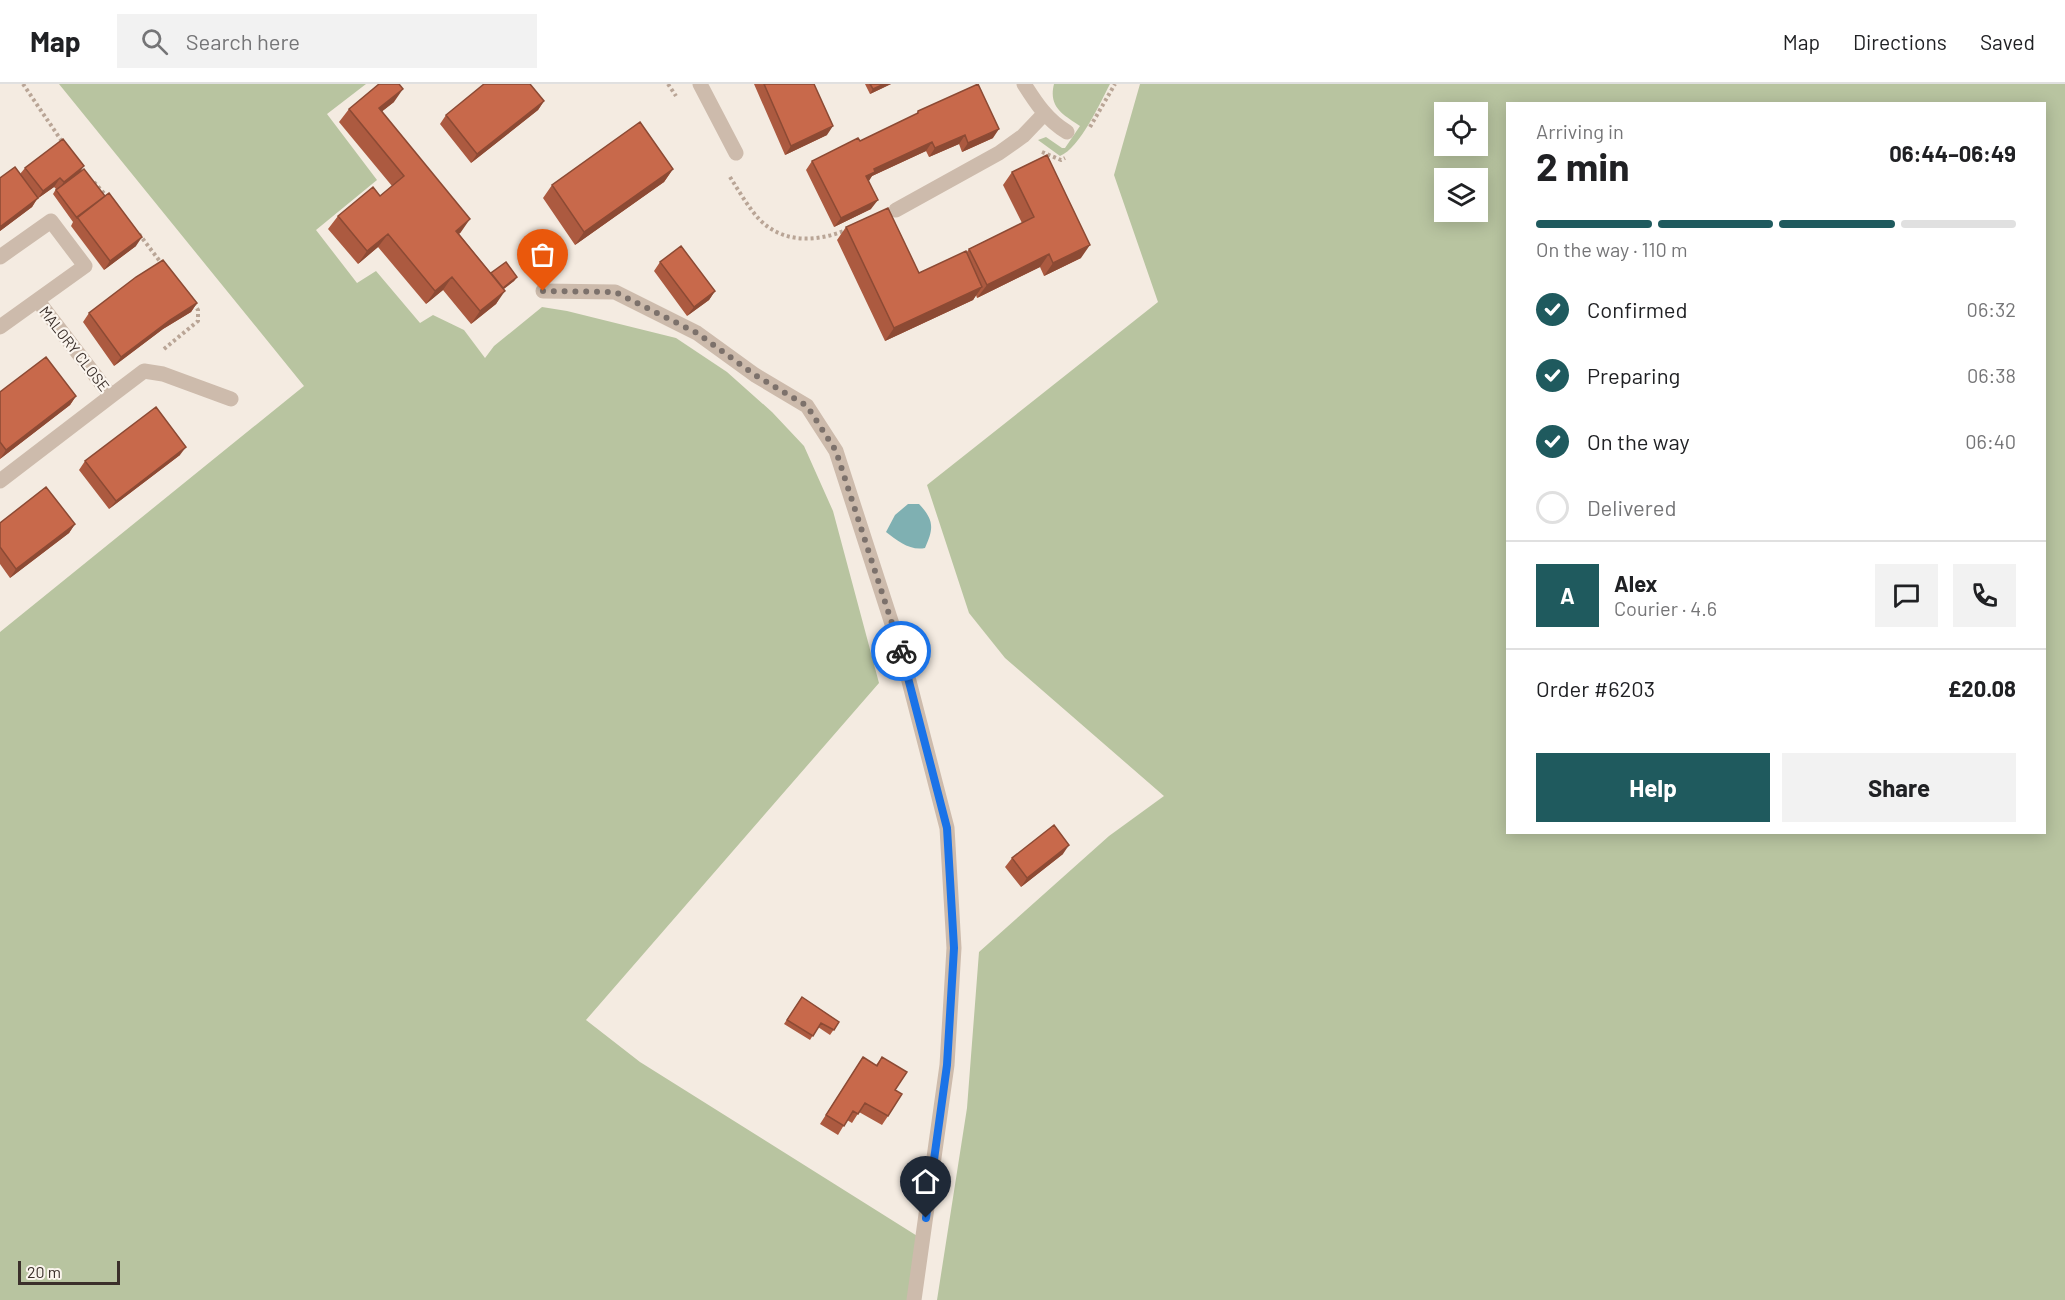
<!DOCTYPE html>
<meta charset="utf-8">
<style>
:root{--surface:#fff;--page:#f2f2f2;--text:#202124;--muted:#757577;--line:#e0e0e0;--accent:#1f5a5e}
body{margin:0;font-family:Barlow,sans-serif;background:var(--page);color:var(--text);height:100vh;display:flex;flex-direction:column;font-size:22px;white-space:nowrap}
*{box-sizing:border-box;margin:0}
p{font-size:20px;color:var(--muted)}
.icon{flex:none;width:33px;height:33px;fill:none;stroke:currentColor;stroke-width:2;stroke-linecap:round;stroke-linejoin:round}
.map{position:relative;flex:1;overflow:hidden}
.details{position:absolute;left:1506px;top:18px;width:540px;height:732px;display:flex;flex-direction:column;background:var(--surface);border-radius:0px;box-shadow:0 3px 15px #0003}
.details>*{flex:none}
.buttons{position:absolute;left:1434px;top:18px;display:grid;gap:12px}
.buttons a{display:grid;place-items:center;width:54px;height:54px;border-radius:0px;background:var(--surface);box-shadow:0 3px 15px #0003;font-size:30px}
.scale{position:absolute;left:18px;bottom:15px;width:102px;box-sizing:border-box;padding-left:6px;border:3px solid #3b302b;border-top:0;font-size:16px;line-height:21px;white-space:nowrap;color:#3b302b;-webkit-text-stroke:4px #fbf5ee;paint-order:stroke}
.pin{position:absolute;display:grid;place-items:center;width:51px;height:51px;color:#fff;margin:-62px -26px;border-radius:50% 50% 50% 0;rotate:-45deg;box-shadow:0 0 6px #0007}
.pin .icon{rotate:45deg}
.courier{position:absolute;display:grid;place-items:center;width:60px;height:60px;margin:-30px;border:4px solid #1a73e8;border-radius:50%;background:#fff;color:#222;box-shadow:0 2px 8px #0007}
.head em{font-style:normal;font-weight:700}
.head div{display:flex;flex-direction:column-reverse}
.head{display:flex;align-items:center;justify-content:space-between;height:102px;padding:0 30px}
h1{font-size:39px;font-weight:700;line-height:45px}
.bar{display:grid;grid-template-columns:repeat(4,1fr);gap:9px 6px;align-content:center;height:72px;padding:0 30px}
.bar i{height:8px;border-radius:4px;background:var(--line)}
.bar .selected{background:var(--accent)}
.bar p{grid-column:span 4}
.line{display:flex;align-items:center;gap:15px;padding:0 30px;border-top:2px solid var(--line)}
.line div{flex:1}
.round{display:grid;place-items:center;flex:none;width:63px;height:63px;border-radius:0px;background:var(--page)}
ol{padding:0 30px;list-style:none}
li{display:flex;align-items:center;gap:18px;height:66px}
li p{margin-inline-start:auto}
li .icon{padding:6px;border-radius:50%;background:var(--accent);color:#fff;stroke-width:4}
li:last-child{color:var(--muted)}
li i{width:33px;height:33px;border:3px solid var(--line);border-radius:50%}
.action{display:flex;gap:12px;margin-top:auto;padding:12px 30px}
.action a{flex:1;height:69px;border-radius:0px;background:var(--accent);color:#fff;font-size:24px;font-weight:700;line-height:69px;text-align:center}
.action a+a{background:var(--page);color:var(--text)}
header{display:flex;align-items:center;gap:36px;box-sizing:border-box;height:84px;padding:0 30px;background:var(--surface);border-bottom:2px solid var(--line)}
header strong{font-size:28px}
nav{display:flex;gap:33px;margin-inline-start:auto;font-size:21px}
.search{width:420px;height:54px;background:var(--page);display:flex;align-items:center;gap:15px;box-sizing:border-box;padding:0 21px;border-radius:0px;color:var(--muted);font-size:22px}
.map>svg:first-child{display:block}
.green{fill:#b8c4a0;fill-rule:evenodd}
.water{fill:#7fb0b2}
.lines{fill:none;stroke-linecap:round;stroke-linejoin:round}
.path{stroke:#b9a596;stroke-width:4;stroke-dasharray:3 3;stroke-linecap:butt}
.minor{stroke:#cdbbac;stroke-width:15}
.wall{fill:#ac5a40}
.shaded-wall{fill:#8c4a34}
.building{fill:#c8694b;stroke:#8c4a34;stroke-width:1.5}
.done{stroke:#7c716b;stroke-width:6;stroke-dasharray:0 10.8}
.route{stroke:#1a73e8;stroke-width:8}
.labels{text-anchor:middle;stroke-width:4.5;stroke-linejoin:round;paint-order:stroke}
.street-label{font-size:15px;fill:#3b302b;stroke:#fbf5ee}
</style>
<header>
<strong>Map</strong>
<div class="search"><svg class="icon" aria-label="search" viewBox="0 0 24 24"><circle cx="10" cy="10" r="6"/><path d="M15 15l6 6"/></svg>Search here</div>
<nav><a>Map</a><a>Directions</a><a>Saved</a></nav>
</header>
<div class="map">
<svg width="2065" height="1216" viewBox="0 0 2065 1216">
<rect width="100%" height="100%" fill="#f4ebe1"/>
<!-- green -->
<path class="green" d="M59,0H366L327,30L377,96L316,146L357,199L376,187L420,239L433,231L464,246L485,274L494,262L542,223L567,227L676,254L727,288L772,328L804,362L833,427L879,599L586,936L640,978L922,1155L914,1216H0V548L304,302Z
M1054,0H1110C1100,19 1080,64 1060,72L1038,56L1046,53L1062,64H1065L1080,42C1064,31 1048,24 1054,0Z
M1140,0H2065V1216H937L967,1024L979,868L1109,752L1164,712L1005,574L969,529L927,401L1158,218L1114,91ZM1508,20H2044V748H1508ZM1444,28H1478V62H1444ZM1444,94H1478V128H1444Z"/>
<!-- water -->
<path class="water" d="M908,420H919C934,436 934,444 925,464C910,467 898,457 886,448L895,431Z"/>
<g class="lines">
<!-- path -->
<path class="path" d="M23,0L63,59
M668,0L676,12
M1090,43L1115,0
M1042,68L1061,76L1065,74
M730,93C739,107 748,123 759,135C783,160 817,158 846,146
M94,98L109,115
M139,150L162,180
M164,265L198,237V226L193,219"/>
<!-- minor -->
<path class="minor" d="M700,0L736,69
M1024,0C1036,19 1047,36 1067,48
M896,126L999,69L1023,52L1044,30
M0,173L51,137L85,182L0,243
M543,207L615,208L697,249L755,291L807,322L836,367L903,574L947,744L954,864L947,981L914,1216
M111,312L144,287L163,290L231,315
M0,397L111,312L38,217"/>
</g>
<!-- wall -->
<path class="wall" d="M754,0H814L827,51L785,71Z
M865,0H891L870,10Z
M544,17L538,26L471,79L440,40L446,31Z
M394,18L382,27L461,148L459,150L491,189L517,193L514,197L504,205L496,220L471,240L443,206L426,220L378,163L358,180L328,145L338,132L380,112L392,102L339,38L349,25Z
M918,27L993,54L962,68L959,60L929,73L926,67L872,92L868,97L871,125L834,143L806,86L812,77L860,57L916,31Z
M25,84L80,87L136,162L104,186L71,142L73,138L53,110L56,105L54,103L37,115L32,123L0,147V94L20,90Z
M673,85L664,98L575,161L543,114L552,101Z
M1012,88L1081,174L1044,192L1040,183L977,214L976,211L973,216L885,257L837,156L846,143L919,189L966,169L969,165L1022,139L1003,101Z
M660,178L715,207L709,216L687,232L654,187Z
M197,219L191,228L163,245L114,282L83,238L89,229Z
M0,308L76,312L70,321L0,375Z
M180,371L109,425L79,386L85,377Z
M0,439L75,440L69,449L10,494L0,480Z
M1063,770L1021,803L1005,783L1012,774Z
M802,913L839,938L830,951L818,943L810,956L784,940Z
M863,973L876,981L882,973L895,1006L888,1032L882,1041L859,1028L852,1039L847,1036L838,1051L820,1040Z"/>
<!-- shaded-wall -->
<path class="shaded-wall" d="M884,0H891L870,10L873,5Z
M403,5L394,18L370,37L379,24Z
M544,17L538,26L471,79L477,70Z
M833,42L827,51L785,71L791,62Z
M999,45L993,54L962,68L968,59Z
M965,51L959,60L929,73L935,64Z
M932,58L926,67L872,92L869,97L860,101L866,92L874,85Z
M84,82L78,91L57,107L64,98Z
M673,85L664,98L575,161L584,148Z
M60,94L54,103L37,115L32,123L0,147V143L38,114L43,107Z
M878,116L871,125L834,143L841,134Z
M470,135L461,148L447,160L456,147Z
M388,150L378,163L358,180L367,167Z
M142,153L136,162L104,186L110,177Z
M1090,161L1081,174L1044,192L1053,179Z
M1049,170L1040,183L977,214L987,201Z
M452,193L443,206L426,220L435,207Z
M517,193L514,197L494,212L498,207Z
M982,203L973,216L885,257L894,244Z
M505,207L496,220L471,240L480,227Z
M715,207L709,216L687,232L694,223Z
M197,219L191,228L163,245L114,282L121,273L170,236Z
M76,312L70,321L0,375L6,366Z
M186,363L180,371L109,425L116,417Z
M75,440L69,449L10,494L16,485Z
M1069,761L1063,770L1021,803L1027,794Z"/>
<!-- building -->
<path class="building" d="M379,0H399L403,5L379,24L470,135L456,147L505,207L480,227L452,193L435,207L388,150L367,167L338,132L373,103L380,112L404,92L349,25Z
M484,0H530L544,17L477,70L446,31Z
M764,0H814L833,42L791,62Z
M870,0H884L873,5Z
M978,0L999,45L968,59L965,51L935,64L932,58L874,85L875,88L866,92L878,116L841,134L812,77L858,54L860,57L918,29V27Z
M640,38L673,85L584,148L552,101Z
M63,55L84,82L64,98L60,94L43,107L25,84Z
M1047,71L1090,161L1053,179L1049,170L987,201L969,165L1034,133L1012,88Z
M15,83L38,114L0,143V94Z
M84,85L105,112L77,134L56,106Z
M109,109L142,153L110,177L77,133Z
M888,124L919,189L966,167L982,203L894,244L846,143Z
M681,162L715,207L694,223L660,178Z
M163,176L197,219L170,236L121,273L89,229L136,193Z
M506,178L517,193L503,204L491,189Z
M46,273L76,312L6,366L0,358V308Z
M156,323L186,363L116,417L85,377Z
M46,403L75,440L16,485L0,463V439Z
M1054,741L1069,761L1027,794L1012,774Z
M802,913L839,938L834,946L821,939L813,952L787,936Z
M863,973L877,982L882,973L907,988L895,1006L902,1010L888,1032L865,1019L858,1030L853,1027L844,1042L826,1031Z"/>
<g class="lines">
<!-- done -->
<path class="done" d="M543,207L615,208L697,249L755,291L807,322L836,367L901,567"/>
<!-- route -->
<path class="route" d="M901,567L947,744L954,864L947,981L926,1134"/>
</g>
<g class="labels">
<!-- street labels -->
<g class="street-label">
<text transform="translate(74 265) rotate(52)" y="5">MALORY CLOSE</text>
</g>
</g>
</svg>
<div class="buttons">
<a><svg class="icon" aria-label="locate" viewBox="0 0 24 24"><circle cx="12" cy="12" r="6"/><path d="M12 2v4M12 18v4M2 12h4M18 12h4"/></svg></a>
<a><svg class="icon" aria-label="layers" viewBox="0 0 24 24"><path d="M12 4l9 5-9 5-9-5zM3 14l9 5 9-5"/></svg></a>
</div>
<div class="scale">20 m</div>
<div class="pin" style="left:543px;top:207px;background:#ea580c"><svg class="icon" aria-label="bag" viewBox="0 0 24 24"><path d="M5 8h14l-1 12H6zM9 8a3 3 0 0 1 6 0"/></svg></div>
<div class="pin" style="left:926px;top:1134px;background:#1f2937"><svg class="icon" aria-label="home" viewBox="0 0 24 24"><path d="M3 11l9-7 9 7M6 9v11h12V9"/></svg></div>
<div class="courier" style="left:901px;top:567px"><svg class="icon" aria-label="bike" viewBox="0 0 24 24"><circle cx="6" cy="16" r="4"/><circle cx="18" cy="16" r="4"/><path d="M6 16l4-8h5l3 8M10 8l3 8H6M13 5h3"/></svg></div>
<section class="details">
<div class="head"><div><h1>2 min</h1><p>Arriving in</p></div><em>06:44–06:49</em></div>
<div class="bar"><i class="selected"></i><i class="selected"></i><i class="selected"></i><i></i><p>On the way · 110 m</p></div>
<ol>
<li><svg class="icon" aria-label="check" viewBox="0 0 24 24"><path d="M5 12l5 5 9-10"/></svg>Confirmed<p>06:32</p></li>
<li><svg class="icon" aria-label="check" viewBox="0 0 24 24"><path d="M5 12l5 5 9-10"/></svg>Preparing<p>06:38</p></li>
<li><svg class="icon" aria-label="check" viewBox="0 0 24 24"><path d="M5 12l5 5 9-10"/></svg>On the way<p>06:40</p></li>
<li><i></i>Delivered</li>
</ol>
<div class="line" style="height:108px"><b class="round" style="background:var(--accent);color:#fff">A</b><div><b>Alex</b><p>Courier · 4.6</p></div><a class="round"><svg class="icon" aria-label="chat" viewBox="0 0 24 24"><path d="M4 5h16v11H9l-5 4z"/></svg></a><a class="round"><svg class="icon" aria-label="phone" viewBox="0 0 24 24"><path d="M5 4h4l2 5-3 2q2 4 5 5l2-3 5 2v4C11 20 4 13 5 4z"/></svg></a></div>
<div class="line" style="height:78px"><div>Order #6203</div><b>£20.08</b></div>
<div class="action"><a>Help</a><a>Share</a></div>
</section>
</div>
